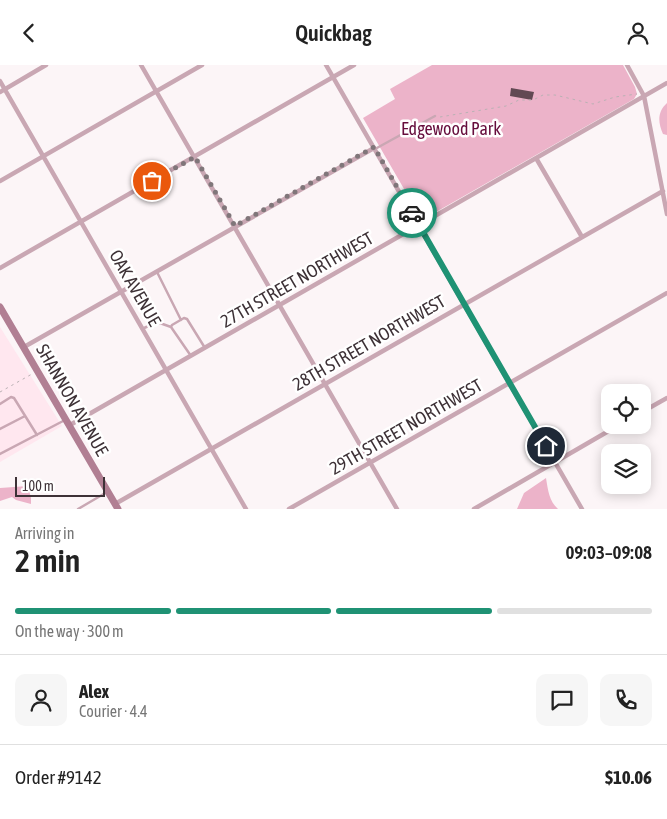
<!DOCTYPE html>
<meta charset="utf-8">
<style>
:root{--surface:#fff;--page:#f6f6f6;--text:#222;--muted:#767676;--line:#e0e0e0;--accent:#1f9274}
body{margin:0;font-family:"Asap Condensed",sans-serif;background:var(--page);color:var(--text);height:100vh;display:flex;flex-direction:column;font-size:19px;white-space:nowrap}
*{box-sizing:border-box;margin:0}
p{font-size:16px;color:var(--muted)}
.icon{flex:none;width:28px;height:28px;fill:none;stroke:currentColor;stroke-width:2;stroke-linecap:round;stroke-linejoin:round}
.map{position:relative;height:444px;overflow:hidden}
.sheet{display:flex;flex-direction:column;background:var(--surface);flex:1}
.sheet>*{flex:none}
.buttons{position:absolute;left:601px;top:319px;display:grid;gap:10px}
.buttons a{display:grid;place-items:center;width:50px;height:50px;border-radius:10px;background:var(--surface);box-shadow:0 2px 12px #0003;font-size:25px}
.scale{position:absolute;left:15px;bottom:12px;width:90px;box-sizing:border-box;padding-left:5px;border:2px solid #3d3136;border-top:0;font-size:14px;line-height:18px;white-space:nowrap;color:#3d3136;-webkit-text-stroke:4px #fff;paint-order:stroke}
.pin{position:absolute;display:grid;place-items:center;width:42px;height:42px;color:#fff;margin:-21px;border:2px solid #fff;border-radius:50%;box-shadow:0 1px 5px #0007}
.courier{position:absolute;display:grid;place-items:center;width:50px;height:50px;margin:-25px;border:4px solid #1f9274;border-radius:50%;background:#fff;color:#222;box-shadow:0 1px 6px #0007}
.head em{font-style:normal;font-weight:600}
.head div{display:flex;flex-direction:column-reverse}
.head{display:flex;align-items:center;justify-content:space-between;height:85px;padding:0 15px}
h1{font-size:32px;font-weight:600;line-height:38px}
.bar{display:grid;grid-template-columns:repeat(4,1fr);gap:8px 5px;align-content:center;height:60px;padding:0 15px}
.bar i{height:6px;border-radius:4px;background:var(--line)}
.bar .current{background:var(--accent)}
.bar p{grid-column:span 4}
.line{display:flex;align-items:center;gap:12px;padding:0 15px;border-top:1px solid var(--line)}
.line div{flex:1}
.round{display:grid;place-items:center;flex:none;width:52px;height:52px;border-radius:10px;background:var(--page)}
header{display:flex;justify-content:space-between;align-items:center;height:65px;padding:0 15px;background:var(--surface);font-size:22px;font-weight:600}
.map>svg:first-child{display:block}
.built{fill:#ffe7ef}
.green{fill:#ecb3c9}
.building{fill:#624953}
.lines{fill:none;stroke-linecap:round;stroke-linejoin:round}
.path{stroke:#bab1b4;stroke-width:1;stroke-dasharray:2.5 4;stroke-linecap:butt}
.lane{stroke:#c9a7b3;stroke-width:2.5}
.street{stroke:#c9a7b3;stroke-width:4.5}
.secondary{stroke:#b17f93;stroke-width:7}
.done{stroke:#80767a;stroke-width:5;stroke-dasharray:0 9}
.route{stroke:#1f9274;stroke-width:6}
.labels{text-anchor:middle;stroke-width:5;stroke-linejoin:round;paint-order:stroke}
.park-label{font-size:18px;fill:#660d3d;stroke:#fff}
.street-label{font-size:18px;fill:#3d3136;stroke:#fff}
</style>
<header><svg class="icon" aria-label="back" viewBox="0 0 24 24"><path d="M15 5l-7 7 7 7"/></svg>Quickbag<svg class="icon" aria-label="person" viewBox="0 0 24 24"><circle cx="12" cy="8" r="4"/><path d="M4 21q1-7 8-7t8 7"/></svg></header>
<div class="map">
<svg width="667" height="444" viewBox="0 0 667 444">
<rect width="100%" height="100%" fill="#fcf5f7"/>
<!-- built -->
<path class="built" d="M0,262L62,361L0,397Z"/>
<!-- green -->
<path class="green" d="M432,0H623L635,22L637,29L634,34L422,155L363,53L395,34L390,24Z
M667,38V70L663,69C658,58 657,47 667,38Z
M546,413C548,425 549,436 558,444H517L524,428Z
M28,421L31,433V439L16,435L12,432L0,436V423Z"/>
<!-- building -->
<path class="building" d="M511,23L534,27L532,35L510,31Z"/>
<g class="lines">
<!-- path -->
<path class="path" d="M440,52L506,41L519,35H533L543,30H555L593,39L615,32L637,29
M0,327L32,309"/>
<!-- lane -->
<path class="lane" d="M375,84L435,51
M157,207L181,255
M142,264L157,257L171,262
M191,291L171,262L172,260L184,253L187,254L205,283
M0,339L11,332L14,333L37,370
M0,364L25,351
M0,389L65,355
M78,444L107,427"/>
<!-- street -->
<path class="street" d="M141,0L397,444
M326,0L582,444
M627,0L644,31L667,149
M0,16L246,444
M0,27L46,0
M536,93L582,172
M0,116L202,0
M0,203L354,0
M24,282L374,83
M642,347L667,333
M70,360L667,18
M115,439L663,126
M289,444L667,228
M474,444L619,360"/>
<!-- secondary -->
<path class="secondary" d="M0,242L118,444"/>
</g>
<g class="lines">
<!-- done -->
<path class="done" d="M152,116L195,92L235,161L374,82L412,148"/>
<!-- route -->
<path class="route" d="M412,148L546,381"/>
</g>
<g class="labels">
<!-- park labels -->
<g class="park-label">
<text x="451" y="70">Edgewood Park</text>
</g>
<!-- street labels -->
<g class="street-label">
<text transform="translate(297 215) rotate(-30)" y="6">27TH STREET NORTHWEST</text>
<text transform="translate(135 223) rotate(60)" y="6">OAK AVENUE</text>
<text transform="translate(369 278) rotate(-30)" y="6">28TH STREET NORTHWEST</text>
<text transform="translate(72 335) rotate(60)" y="6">SHANNON AVENUE</text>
<text transform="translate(406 362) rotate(-30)" y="6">29TH STREET NORTHWEST</text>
</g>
</g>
</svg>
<div class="buttons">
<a><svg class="icon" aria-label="locate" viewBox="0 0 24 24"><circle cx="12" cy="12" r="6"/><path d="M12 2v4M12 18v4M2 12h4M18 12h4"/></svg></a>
<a><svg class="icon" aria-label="layers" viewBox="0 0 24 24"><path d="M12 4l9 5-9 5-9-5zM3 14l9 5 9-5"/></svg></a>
</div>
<div class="scale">100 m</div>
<div class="pin" style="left:152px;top:116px;background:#ea580c"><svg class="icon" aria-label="bag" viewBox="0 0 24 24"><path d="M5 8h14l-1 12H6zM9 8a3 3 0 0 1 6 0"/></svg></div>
<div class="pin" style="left:546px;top:381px;background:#1f2937"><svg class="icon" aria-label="home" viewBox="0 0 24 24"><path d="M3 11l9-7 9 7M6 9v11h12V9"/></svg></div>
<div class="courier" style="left:412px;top:148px"><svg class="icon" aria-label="car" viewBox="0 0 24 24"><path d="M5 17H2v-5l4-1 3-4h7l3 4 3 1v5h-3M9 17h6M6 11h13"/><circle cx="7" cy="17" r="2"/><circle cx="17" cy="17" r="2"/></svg></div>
</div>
<section class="sheet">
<div class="head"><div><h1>2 min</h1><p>Arriving in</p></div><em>09:03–09:08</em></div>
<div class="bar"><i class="current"></i><i class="current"></i><i class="current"></i><i></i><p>On the way · 300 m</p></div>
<div class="line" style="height:90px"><a class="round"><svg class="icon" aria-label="person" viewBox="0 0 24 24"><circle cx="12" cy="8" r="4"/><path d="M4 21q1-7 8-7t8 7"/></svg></a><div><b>Alex</b><p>Courier · 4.4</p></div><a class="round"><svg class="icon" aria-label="chat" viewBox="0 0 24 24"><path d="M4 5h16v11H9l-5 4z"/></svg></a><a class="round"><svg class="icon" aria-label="phone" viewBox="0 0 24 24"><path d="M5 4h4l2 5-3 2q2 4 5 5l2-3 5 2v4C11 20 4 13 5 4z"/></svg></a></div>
<div class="line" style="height:65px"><div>Order #9142</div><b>$10.06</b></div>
</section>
